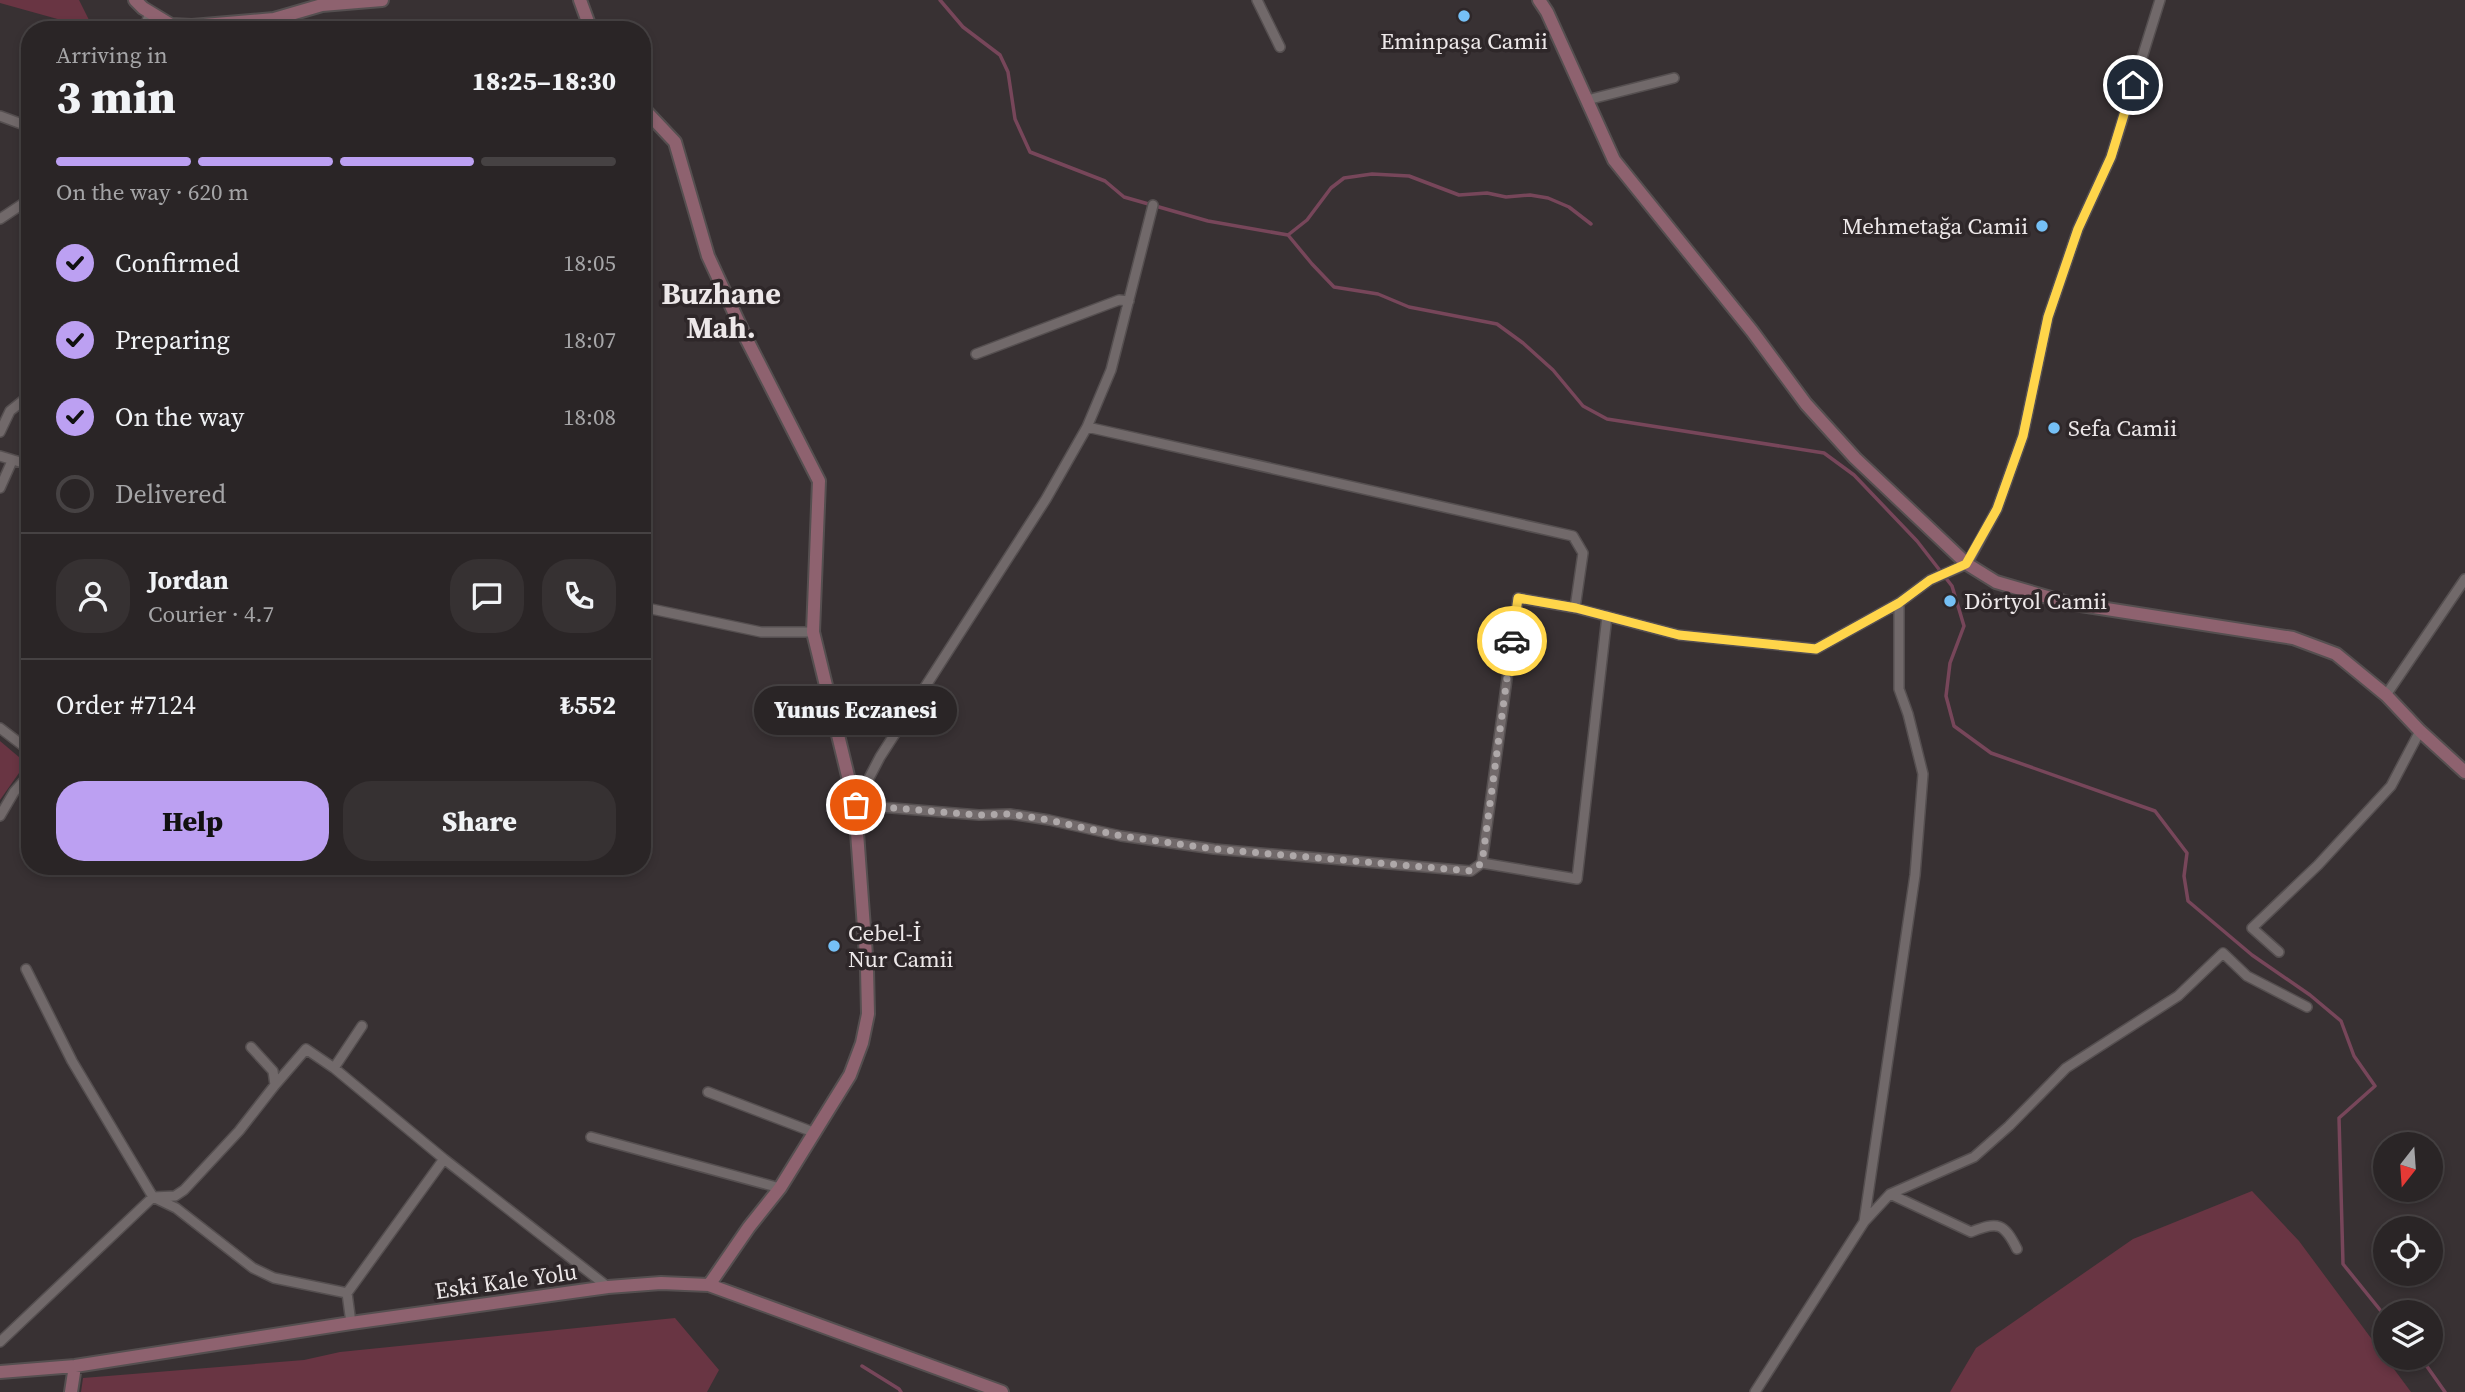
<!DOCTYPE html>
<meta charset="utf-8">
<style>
:root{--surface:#2a2526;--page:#363132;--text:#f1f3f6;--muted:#a5a5a7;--line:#464243;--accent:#bca0f2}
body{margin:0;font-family:"Source Serif 4",serif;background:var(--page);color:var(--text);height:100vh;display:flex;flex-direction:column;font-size:26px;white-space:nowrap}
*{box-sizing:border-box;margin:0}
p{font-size:23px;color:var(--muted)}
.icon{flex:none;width:38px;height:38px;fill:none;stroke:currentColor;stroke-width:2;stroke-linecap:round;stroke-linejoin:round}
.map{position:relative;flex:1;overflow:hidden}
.drawer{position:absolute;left:21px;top:21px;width:630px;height:854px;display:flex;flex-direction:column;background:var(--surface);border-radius:28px;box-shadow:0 4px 10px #0003,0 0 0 2px var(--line)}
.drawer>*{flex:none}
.needle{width:46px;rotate:197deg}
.controls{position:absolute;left:2373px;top:1132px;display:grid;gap:14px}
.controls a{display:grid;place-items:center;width:70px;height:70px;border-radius:50%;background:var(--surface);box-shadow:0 4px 10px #0003,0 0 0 2px var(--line);font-size:35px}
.pin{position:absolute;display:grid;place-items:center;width:60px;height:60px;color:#fff;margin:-30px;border:4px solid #fff;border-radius:50%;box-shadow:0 2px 7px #0007}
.courier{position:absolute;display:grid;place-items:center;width:70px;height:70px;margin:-35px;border:5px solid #ffd54a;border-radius:50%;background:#fff;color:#222;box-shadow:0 2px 9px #0007}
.bubble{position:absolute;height:49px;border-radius:24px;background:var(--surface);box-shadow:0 4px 10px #0003,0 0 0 2px var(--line);font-size:23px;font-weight:800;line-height:49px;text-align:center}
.headline em{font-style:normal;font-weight:800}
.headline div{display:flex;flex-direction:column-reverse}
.headline{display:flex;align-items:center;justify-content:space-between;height:119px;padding:0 35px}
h1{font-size:46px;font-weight:800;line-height:52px}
.bar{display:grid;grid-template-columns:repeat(4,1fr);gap:10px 7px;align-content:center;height:84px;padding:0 35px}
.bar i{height:9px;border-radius:5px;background:var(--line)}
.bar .current{background:var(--accent)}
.bar p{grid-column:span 4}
.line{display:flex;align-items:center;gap:18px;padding:0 35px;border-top:2px solid var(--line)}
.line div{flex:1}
.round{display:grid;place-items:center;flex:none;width:74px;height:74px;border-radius:28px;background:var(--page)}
ol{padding:0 35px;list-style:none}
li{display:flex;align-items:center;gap:21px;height:77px}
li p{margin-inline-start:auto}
li .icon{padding:7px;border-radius:50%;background:var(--accent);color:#111;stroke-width:4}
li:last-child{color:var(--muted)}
li i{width:38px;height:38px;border:4px solid var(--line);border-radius:50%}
.cta{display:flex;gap:14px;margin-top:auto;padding:14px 35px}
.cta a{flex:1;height:80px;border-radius:28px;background:var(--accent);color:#111;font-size:28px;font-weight:800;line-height:80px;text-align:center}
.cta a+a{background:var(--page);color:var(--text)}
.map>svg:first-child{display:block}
.green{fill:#693543}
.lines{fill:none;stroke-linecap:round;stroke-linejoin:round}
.stream{stroke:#77465a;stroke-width:3.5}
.street-casing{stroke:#554f50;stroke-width:12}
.secondary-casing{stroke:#554f50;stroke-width:16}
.street{stroke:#71696a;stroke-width:9}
.secondary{stroke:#8e626f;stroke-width:12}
.done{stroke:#aea8a9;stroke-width:7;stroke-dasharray:0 12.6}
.route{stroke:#ffd54a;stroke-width:9}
.poi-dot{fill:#75c0f6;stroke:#2e2729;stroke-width:2.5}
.labels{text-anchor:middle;stroke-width:7;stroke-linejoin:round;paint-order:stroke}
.poi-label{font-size:23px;fill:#ede8e9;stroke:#2e2729;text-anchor:start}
.street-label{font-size:23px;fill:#ede8e9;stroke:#2e2729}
.district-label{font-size:30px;font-weight:bold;fill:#ede8e9;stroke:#2e2729}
</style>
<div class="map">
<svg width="2465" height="1392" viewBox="0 0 2465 1392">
<rect width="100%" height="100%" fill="#383133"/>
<!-- green -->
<path class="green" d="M0,0H79L89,20L79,25L0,3Z
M0,741L26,763L0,800Z
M2252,1191L2299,1241L2411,1392H1950L1976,1348L2133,1239Z
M675,1318L719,1370L707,1392H81L83,1378L304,1360L340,1352Z"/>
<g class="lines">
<!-- stream -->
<path class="stream" d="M940,0L963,27L1000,55L1008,72L1015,119L1030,152L1105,181L1124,197L1208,221L1288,235L1312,264L1334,287L1378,294L1409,307L1497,324L1523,343L1553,370L1583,406L1607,419L1824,453L1854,475L1917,541L1952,586L1964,626L1950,663L1946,696L1954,726L1991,753L2155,811L2187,853L2184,876L2188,901L2252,955L2310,995L2341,1021L2354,1056L2375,1086L2339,1118L2343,1264L2385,1316
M1288,235L1307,220L1331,188L1344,178L1372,174L1409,176L1459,195L1487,193L1506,197L1530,195L1548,198L1569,207L1591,224
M2421,1358L2445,1392
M862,1366L899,1389L901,1392"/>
<defs>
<path id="street" d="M1257,0L1280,47
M144,30L150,12
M1587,100L1674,78
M0,116L30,127
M1153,205L1111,370L1087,427L1046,499L880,757L855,805L979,815L1010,814L1049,820L1121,836L1214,849L1471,871L1482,863L1518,598L1575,608L1679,635L1816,649L1899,603
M0,219L30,199
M976,354L1119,300L1129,301
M1087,427L1573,536L1583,553L1575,608
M0,432L10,411L30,395
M0,456L30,465
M0,488L12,461
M642,607L761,632H813
M2386,695L2465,579
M0,728L30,751
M0,816L14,792L30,774
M1482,863L1577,879L1607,616
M2279,952L2252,928L2318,865L2391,786L2420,731
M26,969L72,1061L153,1197L176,1208L253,1268L274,1278L347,1293
M334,1068L444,1159L608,1287
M275,1085L306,1049L334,1068L362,1026
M708,1092L813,1132
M591,1137L780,1188
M1890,1194L1971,1232C1998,1221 2004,1223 2017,1249
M1864,1222L1890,1194L1974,1157L2009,1126L2066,1068L2178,996L2223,953L2247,976L2307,1007
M351,1323L347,1293L444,1159
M0,1342L153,1197L175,1196L184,1190L239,1131L275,1085L273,1071L251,1047
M1755,1392L1864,1222L1915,875L1923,774L1908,714L1899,689V603L1930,580L1967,564L1997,509L2023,436L2048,317L2078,229L2111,157L2160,0"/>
<path id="secondary" d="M135,0L143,8L171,25L192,26L274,19L322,5L382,0
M580,0L591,30
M1539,0L1547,12L1614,160L1752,331L1806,404L1855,458L1967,564L1996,582L2068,603L2293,638L2336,654L2386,695L2420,731L2465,772
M642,107L675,142L708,256L745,336L819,481L813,632L855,805L867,969L868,1014L862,1043L850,1075L780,1188L749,1227L709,1285
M0,1372L75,1366L351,1323L608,1287L661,1283L709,1285L1002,1392
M71,1392L75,1366"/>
</defs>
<!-- street casing -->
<use href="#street" class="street-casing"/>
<!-- secondary casing -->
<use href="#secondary" class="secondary-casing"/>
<!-- street -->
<use href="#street" class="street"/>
<!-- secondary -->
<use href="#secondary" class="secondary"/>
</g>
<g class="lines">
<!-- done -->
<path class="done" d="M856,805L979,815L1010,814L1049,820L1121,836L1214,849L1471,871L1482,863L1512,641"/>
<!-- route -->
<path class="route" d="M1512,641L1518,598L1576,608L1679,635L1816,649L1899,603L1930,580L1966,564L1997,509L2023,436L2048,317L2078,229L2111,157L2133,85"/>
</g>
<!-- markers -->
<g class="poi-dot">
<circle cx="1464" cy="16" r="7"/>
<circle cx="2042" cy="226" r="7"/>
<circle cx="2054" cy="428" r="7"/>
<circle cx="1950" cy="601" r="7"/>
<circle cx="834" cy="946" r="7"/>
</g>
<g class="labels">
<!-- poi labels -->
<g class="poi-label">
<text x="1464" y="49" text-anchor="middle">Eminpaşa Camii</text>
<text x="2028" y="234" text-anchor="end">Mehmetağa Camii</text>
<text x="2068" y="436">Sefa Camii</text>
<text x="1964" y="609">Dörtyol Camii</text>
<text x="848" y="941">Cebel-İ<tspan x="848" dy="26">Nur Camii</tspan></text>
</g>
<!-- street labels -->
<g class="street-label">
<text transform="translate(506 1281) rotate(-8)" y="8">Eski Kale Yolu</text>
</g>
<!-- district labels -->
<g class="district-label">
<text x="721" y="304">Buzhane<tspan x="721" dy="34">Mah.</tspan></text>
</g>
</g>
</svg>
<div class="controls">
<a><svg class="needle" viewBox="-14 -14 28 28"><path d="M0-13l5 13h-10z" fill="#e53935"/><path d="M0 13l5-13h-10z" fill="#a5a5a7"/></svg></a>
<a><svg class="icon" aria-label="locate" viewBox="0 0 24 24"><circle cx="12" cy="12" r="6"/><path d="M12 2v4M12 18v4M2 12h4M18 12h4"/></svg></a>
<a><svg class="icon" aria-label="layers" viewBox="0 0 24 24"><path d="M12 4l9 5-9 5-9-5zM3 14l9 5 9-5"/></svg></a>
</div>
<div class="pin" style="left:856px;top:805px;background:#ea580c"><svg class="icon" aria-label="bag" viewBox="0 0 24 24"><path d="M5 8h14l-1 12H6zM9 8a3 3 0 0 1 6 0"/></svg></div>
<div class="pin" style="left:2133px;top:85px;background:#1f2937"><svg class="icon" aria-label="home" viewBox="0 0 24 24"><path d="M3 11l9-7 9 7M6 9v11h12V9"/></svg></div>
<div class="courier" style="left:1512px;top:641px"><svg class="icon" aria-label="car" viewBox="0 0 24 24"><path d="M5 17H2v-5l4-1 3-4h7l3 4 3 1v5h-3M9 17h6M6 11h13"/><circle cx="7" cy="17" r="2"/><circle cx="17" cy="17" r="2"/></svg></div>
<div class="bubble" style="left:754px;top:686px;width:203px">Yunus Eczanesi</div>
<section class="drawer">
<div class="headline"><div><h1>3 min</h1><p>Arriving in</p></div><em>18:25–18:30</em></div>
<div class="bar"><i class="current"></i><i class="current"></i><i class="current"></i><i></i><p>On the way · 620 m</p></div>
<ol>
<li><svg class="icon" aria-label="check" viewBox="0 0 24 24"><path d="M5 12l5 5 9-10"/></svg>Confirmed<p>18:05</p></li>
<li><svg class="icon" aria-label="check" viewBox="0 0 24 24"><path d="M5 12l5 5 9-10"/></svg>Preparing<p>18:07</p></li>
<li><svg class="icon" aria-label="check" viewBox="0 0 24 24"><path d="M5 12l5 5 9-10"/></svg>On the way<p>18:08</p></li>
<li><i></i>Delivered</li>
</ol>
<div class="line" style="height:126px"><a class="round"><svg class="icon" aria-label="person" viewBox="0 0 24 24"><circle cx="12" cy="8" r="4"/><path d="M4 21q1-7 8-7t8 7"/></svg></a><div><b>Jordan</b><p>Courier · 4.7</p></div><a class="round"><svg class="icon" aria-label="chat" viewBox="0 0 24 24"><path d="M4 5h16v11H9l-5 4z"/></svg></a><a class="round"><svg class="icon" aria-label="phone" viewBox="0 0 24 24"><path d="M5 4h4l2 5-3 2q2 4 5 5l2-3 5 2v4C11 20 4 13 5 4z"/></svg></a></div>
<div class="line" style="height:91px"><div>Order #7124</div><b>₺552</b></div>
<div class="cta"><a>Help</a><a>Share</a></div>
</section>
</div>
